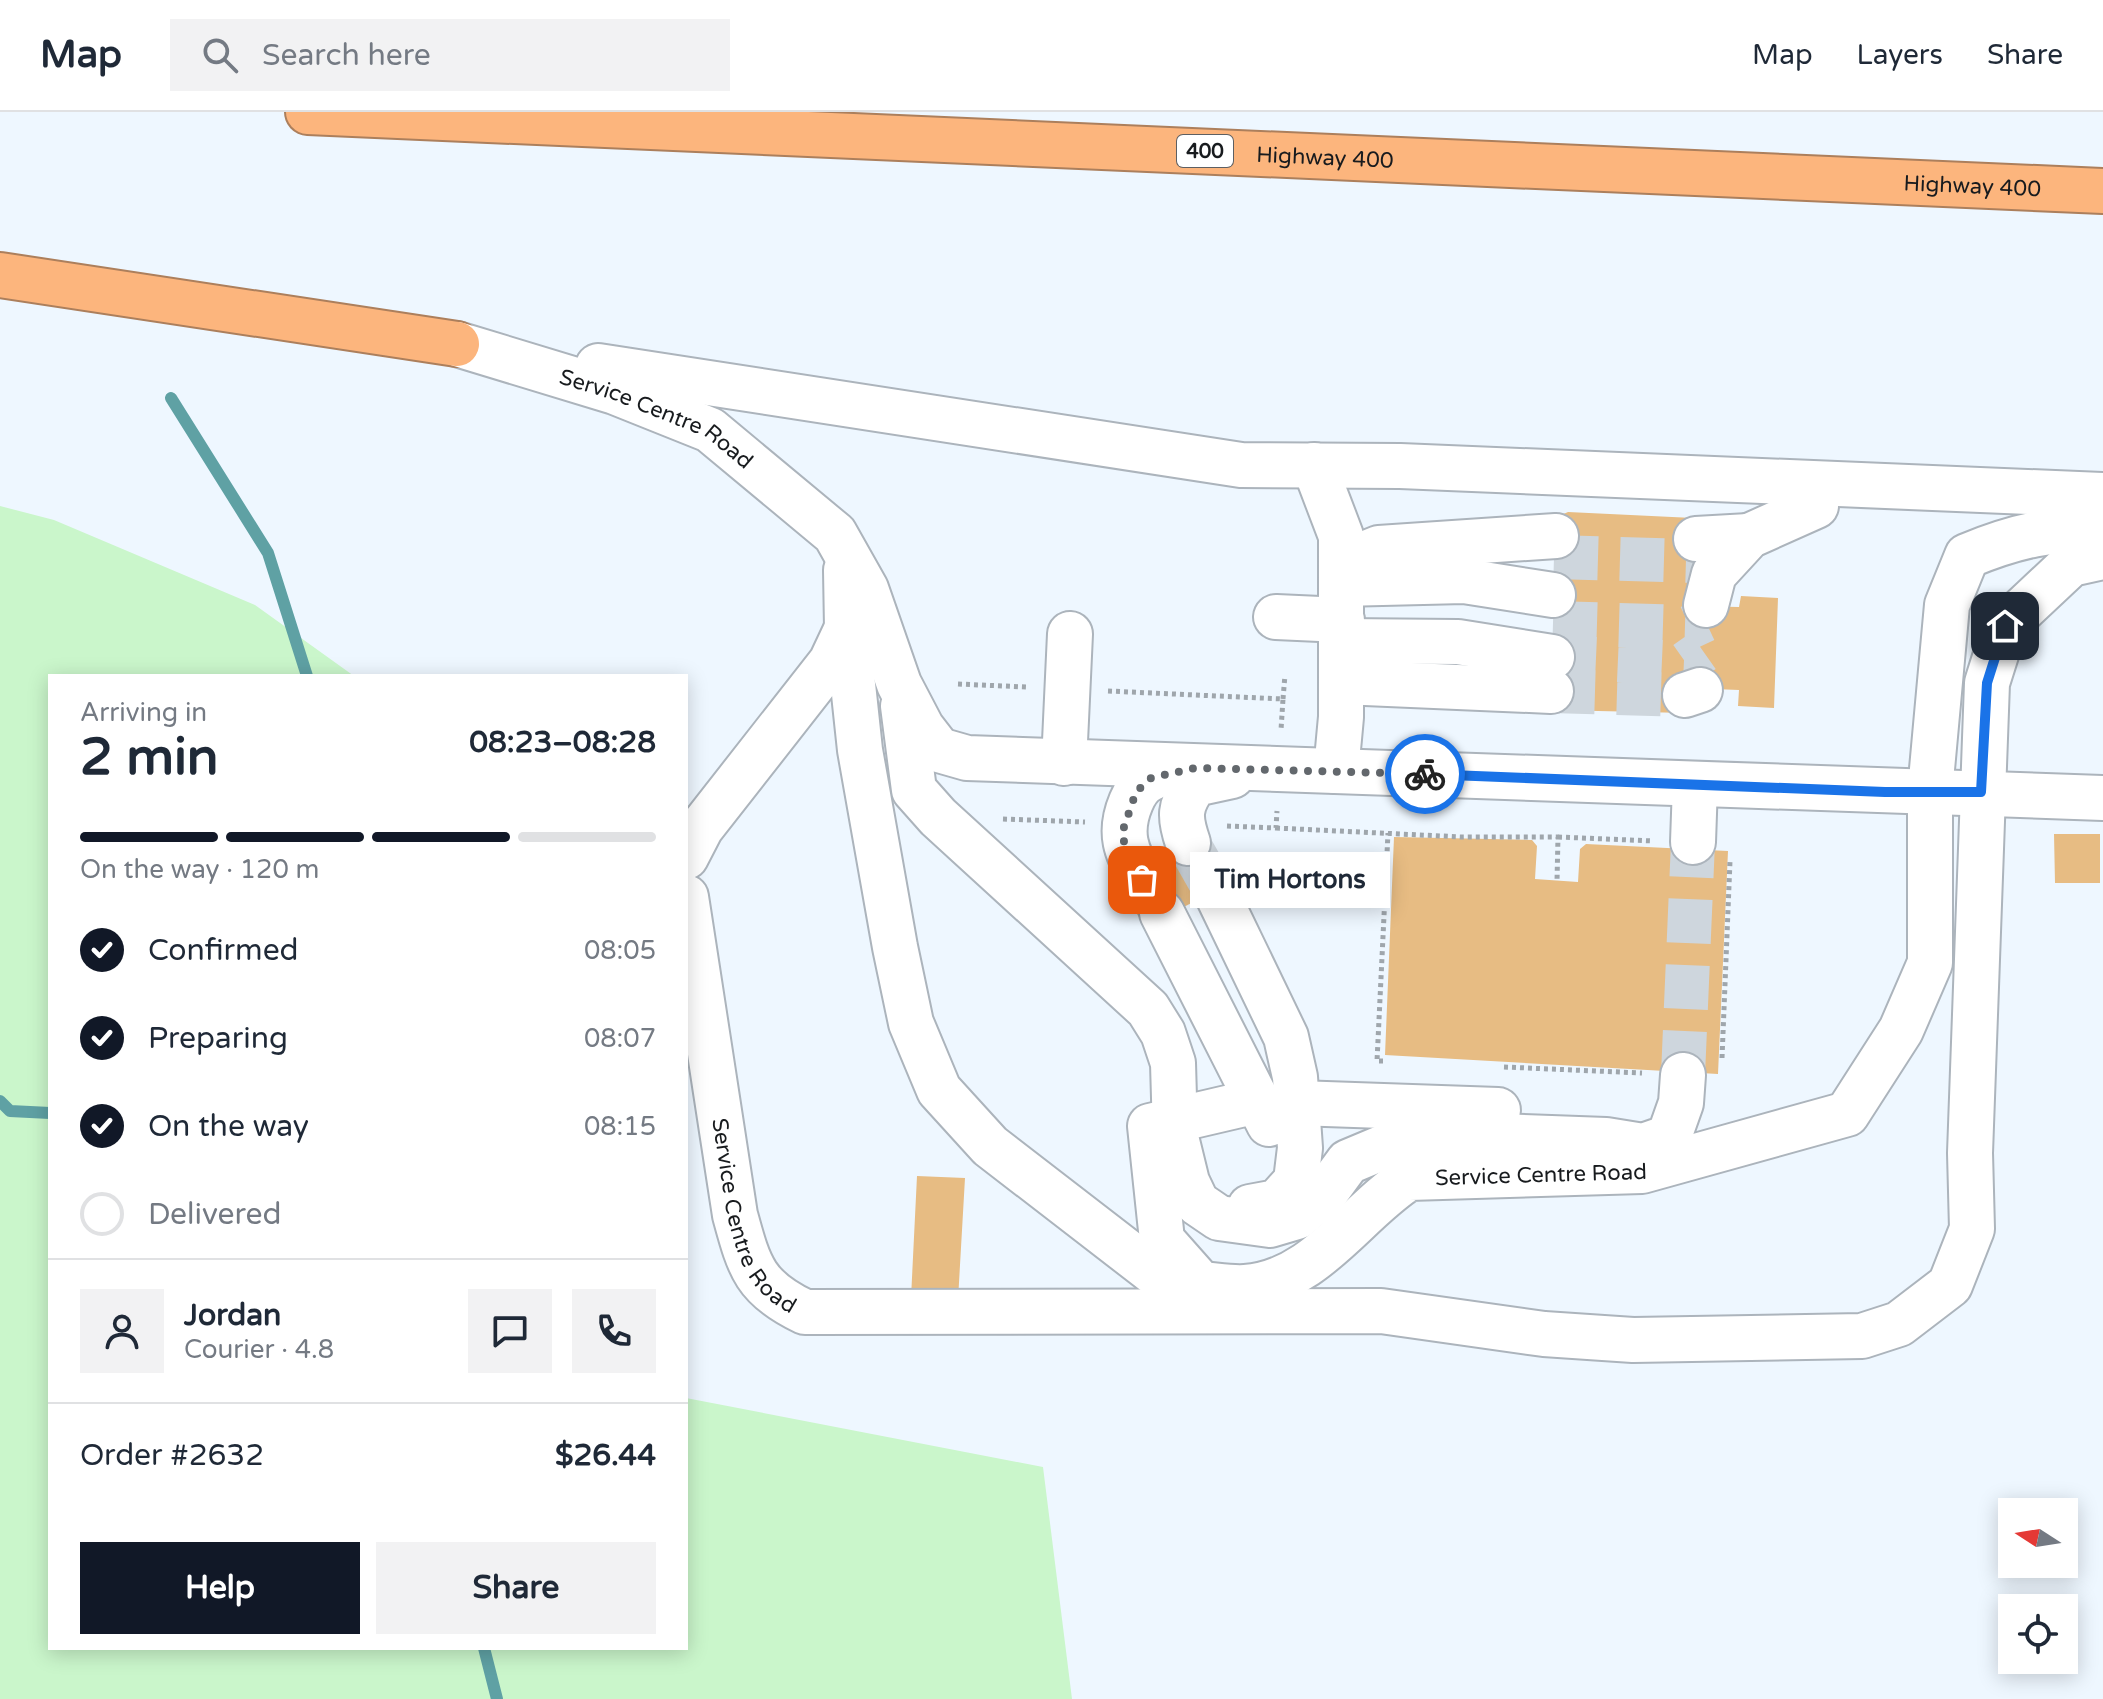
<!DOCTYPE html>
<meta charset="utf-8">
<style>
:root{--surface:#fff;--page:#f2f2f3;--text:#1f2937;--muted:#747a83;--line:#e0e1e3;--accent:#111827}
body{margin:0;font-family:"Varela Round",sans-serif;background:var(--page);color:var(--text);height:100vh;display:flex;flex-direction:column;font-size:30px;white-space:nowrap}
*{box-sizing:border-box;margin:0}
p{font-size:26px;color:var(--muted)}
.icon{flex:none;width:44px;height:44px;fill:none;stroke:currentColor;stroke-width:2;stroke-linecap:round;stroke-linejoin:round}
.map{position:relative;flex:1;overflow:hidden}
.sheet{position:absolute;left:48px;top:562px;width:640px;height:976px;display:flex;flex-direction:column;background:var(--surface);border-radius:0px;box-shadow:0 4px 20px #0003}
.sheet>*{flex:none}
.needle{width:52px;rotate:282deg}
.tools{position:absolute;left:1998px;top:1386px;display:grid;gap:16px}
.tools a{display:grid;place-items:center;width:80px;height:80px;border-radius:0px;background:var(--surface);box-shadow:0 4px 20px #0003;font-size:40px}
.pin{position:absolute;display:grid;place-items:center;width:68px;height:68px;color:#fff;margin:-34px;border-radius:16px;box-shadow:0 4px 12px #0006}
.courier{position:absolute;display:grid;place-items:center;width:80px;height:80px;margin:-40px;border:6px solid #1a73e8;border-radius:50%;background:#fff;color:#222;box-shadow:0 2px 10px #0007}
.bubble{position:absolute;height:56px;border-radius:0px;background:var(--surface);box-shadow:0 4px 20px #0003;font-size:26px;font-weight:800;line-height:56px;text-align:center}
.headline em{font-style:normal;font-weight:800}
.headline div{display:flex;flex-direction:column-reverse}
.headline{display:flex;align-items:center;justify-content:space-between;height:136px;padding:0 32px}
h1{font-size:52px;font-weight:800;line-height:60px}
.bar{display:grid;grid-template-columns:repeat(4,1fr);gap:12px 8px;align-content:center;height:96px;padding:0 32px}
.bar i{height:10px;border-radius:6px;background:var(--line)}
.bar .selected{background:var(--accent)}
.bar p{grid-column:span 4}
.line{display:flex;align-items:center;gap:20px;padding:0 32px;border-top:2px solid var(--line)}
.line div{flex:1}
.round{display:grid;place-items:center;flex:none;width:84px;height:84px;border-radius:0px;background:var(--page)}
ol{padding:0 32px;list-style:none}
li{display:flex;align-items:center;gap:24px;height:88px}
li p{margin-inline-start:auto}
li .icon{padding:8px;border-radius:50%;background:var(--accent);color:#fff;stroke-width:4}
li:last-child{color:var(--muted)}
li i{width:44px;height:44px;border:4px solid var(--line);border-radius:50%}
.cta{display:flex;gap:16px;margin-top:auto;padding:16px 32px}
.cta a{flex:1;height:92px;border-radius:0px;background:var(--accent);color:#fff;font-size:32px;font-weight:800;line-height:92px;text-align:center}
.cta a+a{background:var(--page);color:var(--text)}
header{display:flex;align-items:center;gap:48px;box-sizing:border-box;height:112px;padding:0 40px;background:var(--surface);border-bottom:2px solid var(--line)}
header strong{font-size:38px}
nav{display:flex;gap:44px;margin-inline-start:auto;font-size:28px}
.search{width:560px;height:72px;background:var(--page);display:flex;align-items:center;gap:20px;box-sizing:border-box;padding:0 28px;border-radius:0px;color:var(--muted);font-size:30px}
.map>svg:first-child{display:block}
.green{fill:#caf6cb}
.lines{fill:none;stroke-linecap:round;stroke-linejoin:round}
.stream{stroke:#5fa1a4;stroke-width:12}
.building{fill:#e7bc83}
.minor-tunnel{stroke:#ced6dd;stroke-width:44;stroke-dasharray:44 22;stroke-linecap:butt}
.minor-casing{stroke:#acb4bc;stroke-width:48}
.highway-casing{stroke:#ac7f5c;stroke-width:48}
.path{stroke:#9fa6ac;stroke-width:5;stroke-dasharray:4 4;stroke-linecap:butt}
.minor{stroke:#fff;stroke-width:44}
.highway{stroke:#fcb57d;stroke-width:44}
.done{stroke:#63686d;stroke-width:8;stroke-dasharray:0 14.4}
.route{stroke:#1a73e8;stroke-width:10}
.labels{text-anchor:middle;stroke-width:6;stroke-linejoin:round;paint-order:stroke}
.shield{fill:#fff;stroke:#5d5f62;stroke-width:2}
.shield-label{font-size:20px;font-weight:bold;fill:#181b1e}
.street-label{font-size:22px;fill:#181b1e;stroke:#fff}
</style>
<header>
<strong>Map</strong>
<div class="search"><svg class="icon" aria-label="search" viewBox="0 0 24 24"><circle cx="10" cy="10" r="6"/><path d="M15 15l6 6"/></svg>Search here</div>
<nav><a>Map</a><a>Layers</a><a>Share</a></nav>
</header>
<div class="map">
<svg width="2103" height="1587" viewBox="0 0 2103 1587">
<rect width="100%" height="100%" fill="#eef7ff"/>
<!-- green -->
<path class="green" d="M0,394L54,408L255,493L354,564H50V1536H686V1286L1043,1355L1072,1587H0Z"/>
<g class="lines">
<!-- stream -->
<path class="stream" d="M171,286L268,441L307,564
M0,989L10,999L50,1001
M484,1536L497,1587"/>
</g>
<!-- building -->
<path class="building" d="M1568,400L1693,406L1692,494L1739,495L1741,484L1778,486L1774,596L1738,594L1739,578L1688,576L1686,601L1554,598L1561,403Z
M2054,722H2100V771H2055Z
M1394,725L1532,728L1537,734L1535,767L1578,770L1580,737L1586,732L1728,739L1718,962L1385,943Z
M1212,731L1229,764L1212,771L1211,781L1170,802L1159,797L1140,807L1122,777L1147,752L1184,736L1196,740Z
M917,1064L965,1066L958,1188L911,1186Z"/>
<g class="lines">
<!-- minor-tunnel -->
<path class="minor-tunnel" d="M1554,445L1695,449
M1553,511L1690,515L1705,508
M1552,545L1686,551L1703,539
M1551,579L1685,583
M1188,731L1217,782
M1683,963L1693,730"/>
<defs>
<g id="minor">
<path id="s1" d="M457,232L615,280L710,318L835,422L866,477L899,572L922,616L939,638L967,646L2103,686"/>
<path d="M598,254L1241,353L1400,354L2103,383"/>
<path d="M1314,353L1341,424V605L1336,659"/>
<path d="M1696,427L1749,424"/>
<path d="M1342,451L1379,436L1556,424"/>
<path d="M846,458L847,516L860,638L895,835L911,911L939,978L990,1034L1187,1186"/>
<path d="M1341,472L1464,469L1553,483"/>
<path d="M1706,493L1714,462L1749,424L1816,394"/>
<path d="M1276,505L1342,508"/>
<path d="M1342,529L1458,530L1552,545"/>
<path d="M1342,570L1551,579"/>
<path d="M1685,583L1700,578"/>
<path d="M903,594L914,678L938,705L1148,897L1163,921L1173,951L1175,1021L1187,1070L1197,1091L1219,1106L1270,1113L1297,1105L1326,1080L1348,1050L1391,1032L1468,1023L1606,1028L1643,1034L1669,1025L1681,991L1683,963"/>
<path d="M1064,651L1070,522"/>
<path d="M1693,730L1695,673"/>
<path d="M1188,731C1179,705 1179,694 1195,672L1232,664"/>
<path d="M686,745L701,716L831,550L847,516"/>
<path d="M1142,768C1126,740 1118,721 1131,690C1135,680 1142,670 1152,666C1161,661 1174,661 1184,658"/>
<path d="M1217,782L1286,925L1295,965L1300,1036L1296,1069L1277,1090L1250,1095"/>
<path id="s2" d="M686,785L735,1103C749,1154 754,1176 805,1200L1381,1199L1544,1222L1633,1228L1862,1224L1899,1212L1950,1173L1972,1117L1970,1041L1987,571L2005,514L2071,452L2103,445"/>
<path d="M1162,801L1269,1012"/>
<path id="s3" d="M1257,989L1150,1014L1162,1128L1201,1172C1215,1173 1231,1176 1245,1175C1316,1170 1354,1101 1409,1066L1642,1059L1847,1002L1901,918L1930,851V679L1947,493L1967,444C2015,424 2052,416 2103,417"/>
<path d="M1297,991L1498,998"/>
</g>
<g id="highway">
<path id="s4" d="M308,0L2103,79"/>
<path d="M0,163L457,232"/>
</g>
</defs>
<!-- minor casing -->
<use href="#minor" class="minor-casing"/>
<!-- highway casing -->
<use href="#highway" class="highway-casing"/>
<!-- path -->
<path class="path" d="M958,572L1026,575
M1108,579L1283,587L1281,618
M1283,587L1285,563
M1003,707L1085,710
M1227,714L1276,716L1277,699
M1276,716L1462,725H1558L1557,769
M1558,725L1653,729
M1722,946L1730,749
M1383,949H1377L1388,721
M1504,955L1642,961"/>
<!-- minor -->
<use href="#minor" class="minor"/>
<!-- highway -->
<use href="#highway" class="highway"/>
</g>
<g class="lines">
<!-- done -->
<path class="done" d="M1142,768L1127,742L1122,721L1136,680L1151,666L1195,656L1425,662"/>
<!-- route -->
<path class="route" d="M1425,662L1885,680H1981L1987,571L2005,514"/>
</g>
<g class="labels">
<!-- shield labels -->
<rect class="shield" x="1177" y="23" width="56" height="32" rx="6"/>
<g class="shield-label">
<text x="1205" y="46">400</text>
</g>
<!-- street labels -->
<g class="street-label">
<text dy="8" stroke="none"><textPath href="#s4" startOffset="1018">Highway 400</textPath></text>
<text dy="8" stroke="none"><textPath href="#s4" startOffset="1666">Highway 400</textPath></text>
<text dy="8" stroke="none"><textPath href="#s1" startOffset="214">Service Centre Road</textPath></text>
<text dy="8" stroke="none"><textPath href="#s3" startOffset="660">Service Centre Road</textPath></text>
<text dy="8" stroke="none"><textPath href="#s2" startOffset="330">Service Centre Road</textPath></text>
</g>
</g>
</svg>
<div class="tools">
<a><svg class="needle" viewBox="-14 -14 28 28"><path d="M0-13l5 13h-10z" fill="#e53935"/><path d="M0 13l5-13h-10z" fill="#747a83"/></svg></a>
<a><svg class="icon" aria-label="locate" viewBox="0 0 24 24"><circle cx="12" cy="12" r="6"/><path d="M12 2v4M12 18v4M2 12h4M18 12h4"/></svg></a>
</div>
<div class="pin" style="left:1142px;top:768px;background:#ea580c"><svg class="icon" aria-label="bag" viewBox="0 0 24 24"><path d="M5 8h14l-1 12H6zM9 8a3 3 0 0 1 6 0"/></svg></div>
<div class="pin" style="left:2005px;top:514px;background:#1f2937"><svg class="icon" aria-label="home" viewBox="0 0 24 24"><path d="M3 11l9-7 9 7M6 9v11h12V9"/></svg></div>
<div class="courier" style="left:1425px;top:662px"><svg class="icon" aria-label="bike" viewBox="0 0 24 24"><circle cx="6" cy="16" r="4"/><circle cx="18" cy="16" r="4"/><path d="M6 16l4-8h5l3 8M10 8l3 8H6M13 5h3"/></svg></div>
<div class="bubble" style="left:1190px;top:740px;width:200px">Tim Hortons</div>
<section class="sheet">
<div class="headline"><div><h1>2 min</h1><p>Arriving in</p></div><em>08:23–08:28</em></div>
<div class="bar"><i class="selected"></i><i class="selected"></i><i class="selected"></i><i></i><p>On the way · 120 m</p></div>
<ol>
<li><svg class="icon" aria-label="check" viewBox="0 0 24 24"><path d="M5 12l5 5 9-10"/></svg>Confirmed<p>08:05</p></li>
<li><svg class="icon" aria-label="check" viewBox="0 0 24 24"><path d="M5 12l5 5 9-10"/></svg>Preparing<p>08:07</p></li>
<li><svg class="icon" aria-label="check" viewBox="0 0 24 24"><path d="M5 12l5 5 9-10"/></svg>On the way<p>08:15</p></li>
<li><i></i>Delivered</li>
</ol>
<div class="line" style="height:144px"><a class="round"><svg class="icon" aria-label="person" viewBox="0 0 24 24"><circle cx="12" cy="8" r="4"/><path d="M4 21q1-7 8-7t8 7"/></svg></a><div><b>Jordan</b><p>Courier · 4.8</p></div><a class="round"><svg class="icon" aria-label="chat" viewBox="0 0 24 24"><path d="M4 5h16v11H9l-5 4z"/></svg></a><a class="round"><svg class="icon" aria-label="phone" viewBox="0 0 24 24"><path d="M5 4h4l2 5-3 2q2 4 5 5l2-3 5 2v4C11 20 4 13 5 4z"/></svg></a></div>
<div class="line" style="height:104px"><div>Order #2632</div><b>$26.44</b></div>
<div class="cta"><a>Help</a><a>Share</a></div>
</section>
</div>
